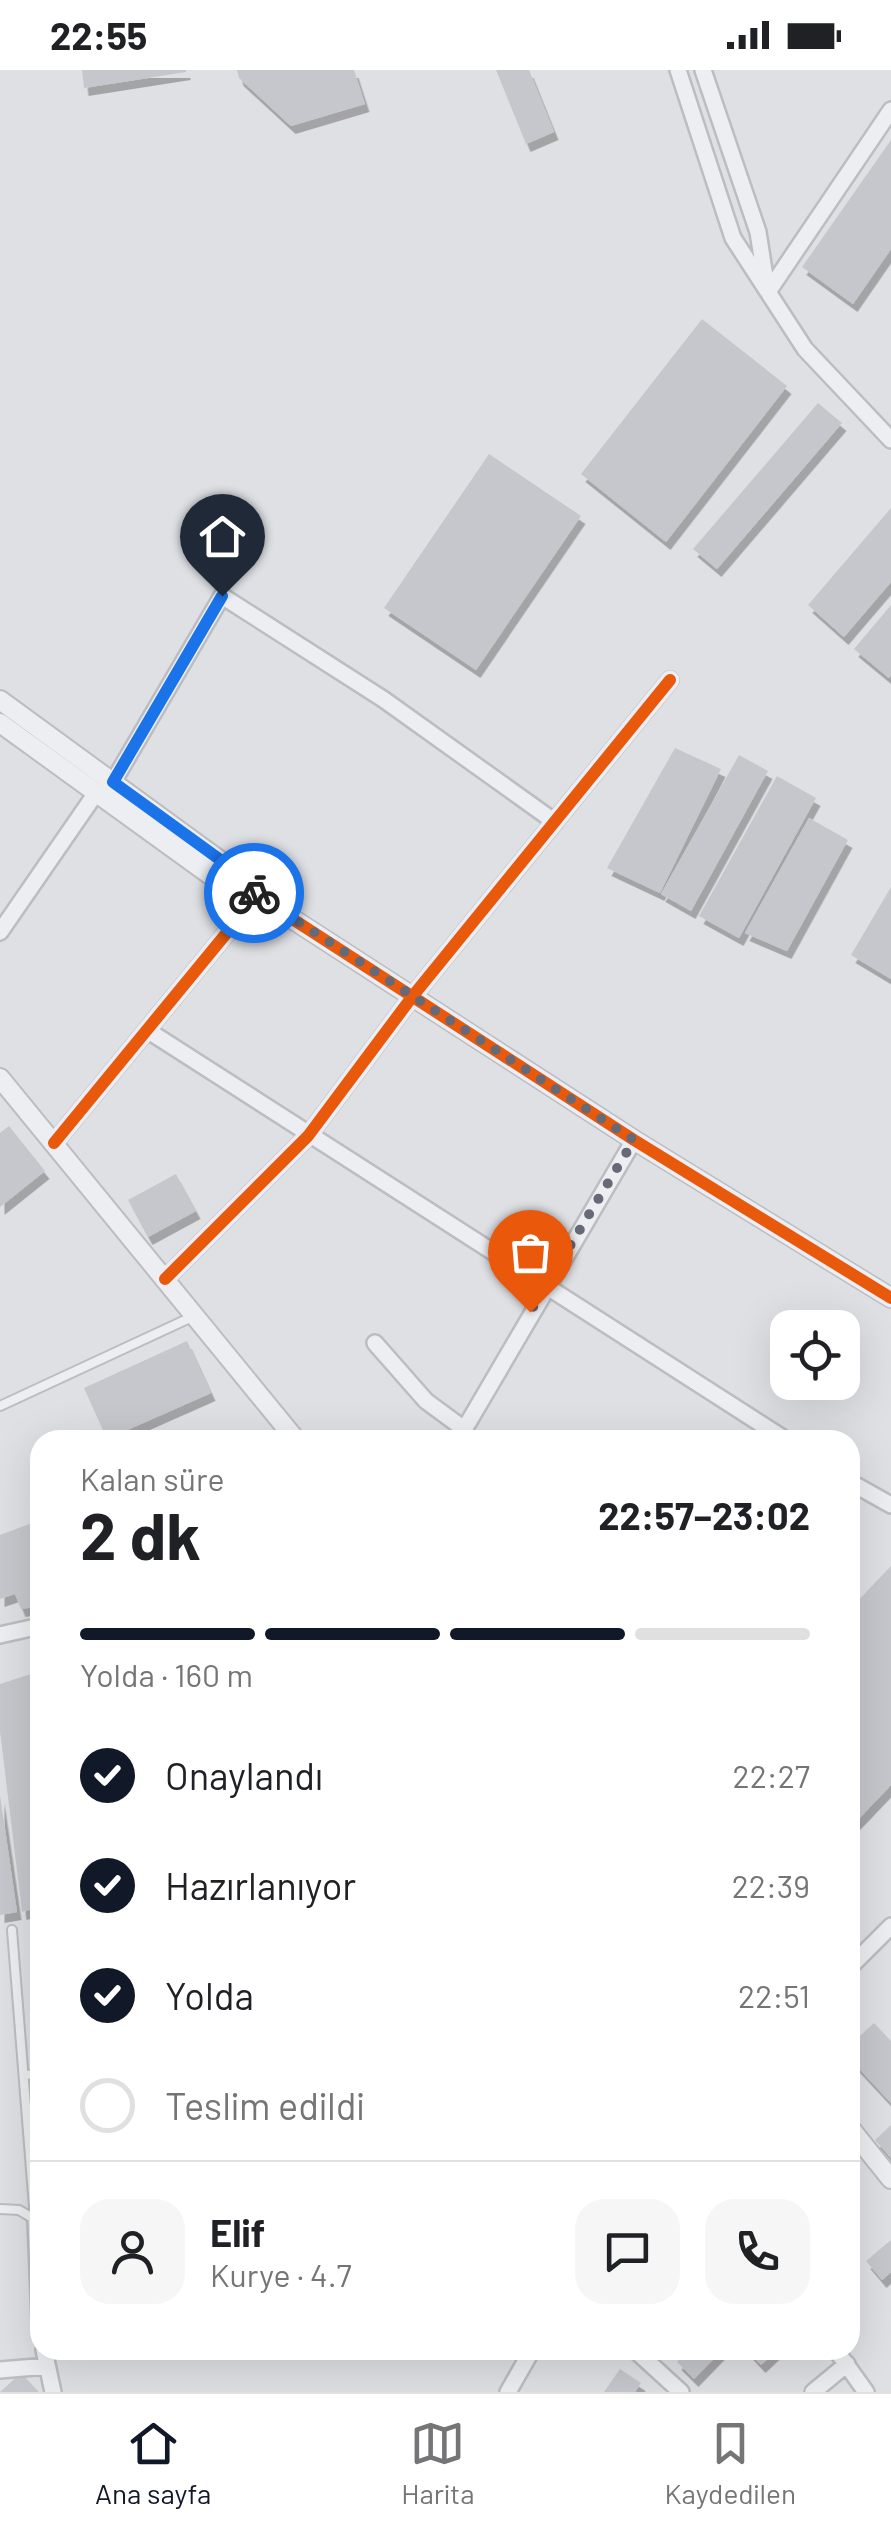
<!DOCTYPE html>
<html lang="tr">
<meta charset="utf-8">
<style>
:root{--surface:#fff;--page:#f6f6f6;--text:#202124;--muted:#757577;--line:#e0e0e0;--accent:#111827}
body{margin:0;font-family:Barlow,sans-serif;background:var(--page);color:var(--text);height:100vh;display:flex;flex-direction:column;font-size:38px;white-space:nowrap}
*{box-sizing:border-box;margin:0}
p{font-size:32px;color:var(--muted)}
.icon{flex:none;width:55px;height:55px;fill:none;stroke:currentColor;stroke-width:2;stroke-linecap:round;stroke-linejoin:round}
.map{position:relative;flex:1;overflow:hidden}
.details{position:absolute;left:30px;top:1360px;width:830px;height:930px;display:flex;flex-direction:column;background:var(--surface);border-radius:30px;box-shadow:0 10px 40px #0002}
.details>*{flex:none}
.buttons{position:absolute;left:770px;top:1240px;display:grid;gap:20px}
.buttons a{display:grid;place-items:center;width:90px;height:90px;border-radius:20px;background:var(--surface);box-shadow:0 10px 40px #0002;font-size:50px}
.pin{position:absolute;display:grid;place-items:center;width:85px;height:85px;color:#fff;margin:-102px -42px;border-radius:50% 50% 50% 0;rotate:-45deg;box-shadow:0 0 10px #0007}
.pin .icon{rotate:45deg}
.courier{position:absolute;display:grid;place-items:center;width:100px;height:100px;margin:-50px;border:8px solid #1a73e8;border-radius:50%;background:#fff;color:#222;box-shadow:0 2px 12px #0007}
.summary em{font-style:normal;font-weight:700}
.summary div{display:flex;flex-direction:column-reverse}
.summary{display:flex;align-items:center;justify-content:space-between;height:170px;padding:0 50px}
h1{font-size:65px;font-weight:700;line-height:75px}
.bar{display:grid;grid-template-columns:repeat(4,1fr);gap:15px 10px;align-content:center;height:120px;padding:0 50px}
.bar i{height:12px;border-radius:8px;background:var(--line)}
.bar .current{background:var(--accent)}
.bar p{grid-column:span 4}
.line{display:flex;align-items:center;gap:25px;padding:0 50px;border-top:2px solid var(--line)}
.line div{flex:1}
.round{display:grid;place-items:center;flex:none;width:105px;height:105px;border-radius:30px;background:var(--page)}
ol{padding:0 50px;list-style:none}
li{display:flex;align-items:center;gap:30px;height:110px}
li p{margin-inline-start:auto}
li .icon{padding:10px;border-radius:50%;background:var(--accent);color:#fff;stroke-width:4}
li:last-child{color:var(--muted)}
li i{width:55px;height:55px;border:5px solid var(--line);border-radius:50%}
.status{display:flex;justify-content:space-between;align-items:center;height:70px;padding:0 50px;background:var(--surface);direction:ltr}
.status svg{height:28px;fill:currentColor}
.tab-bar{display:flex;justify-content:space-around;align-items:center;height:140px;border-top:2px solid var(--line);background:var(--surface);font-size:28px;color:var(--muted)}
.tab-bar a{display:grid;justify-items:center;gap:5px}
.tab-bar .current{color:var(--accent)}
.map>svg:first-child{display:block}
.building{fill:#c6c7cc;filter:url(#shadow)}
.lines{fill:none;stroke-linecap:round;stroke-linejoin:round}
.service-casing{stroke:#bcbdc1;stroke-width:12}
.minor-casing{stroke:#bcbdc1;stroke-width:20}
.tertiary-casing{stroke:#bcbdc1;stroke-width:22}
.service{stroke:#edeef1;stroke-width:8}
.minor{stroke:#edeef1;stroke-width:15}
.tertiary{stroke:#edeef1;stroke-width:18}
.cycleway-casing{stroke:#ebeef4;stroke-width:19}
.cycleway{stroke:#e8590c;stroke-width:12}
.done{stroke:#666a77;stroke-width:10;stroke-dasharray:0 18}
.route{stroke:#1a73e8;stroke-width:12}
</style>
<div class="status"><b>22:55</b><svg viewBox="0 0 49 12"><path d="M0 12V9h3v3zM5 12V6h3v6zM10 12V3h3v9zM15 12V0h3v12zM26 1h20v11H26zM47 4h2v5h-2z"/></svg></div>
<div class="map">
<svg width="891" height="2322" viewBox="0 0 891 2322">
<defs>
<filter id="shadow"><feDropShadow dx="4.5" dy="8" stdDeviation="0" flood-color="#0004"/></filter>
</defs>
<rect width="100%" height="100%" fill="#dfe0e4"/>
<!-- building -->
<path class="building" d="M82,0H186V2L84,18Z
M237,0H354L365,34L291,56L239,8Z
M496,0H529L554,62L526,74Z
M891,70V179L853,234L802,197Z
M702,249L787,316L666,472L581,404Z
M818,333L842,353L717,499L693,479Z
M489,384L581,446L476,600L384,538Z
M891,438V512L844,567L808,535Z
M891,535V605L889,608L854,579Z
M675,678L721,699L660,823L607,798Z
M739,685L768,701L691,841L661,824Z
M777,706L816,728L739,868L699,846Z
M809,748L848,770L787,881L745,863Z
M891,817V909L851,885Z
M9,1056L45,1101L0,1137V1063Z
M176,1104L196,1141L148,1167L128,1130Z
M187,1271L211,1323L107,1369L84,1318Z
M40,1450V1536L21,1539L15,1524L0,1529V1465Z
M891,1496V1715L850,1758V1539Z
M40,1601V1837L22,1842L0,1661V1614Z
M0,1725L17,1842L0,1845Z
M874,1953L891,1971V2033L850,1989V1975Z
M891,2055V2088L875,2070Z
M891,2170V2202L882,2210L866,2191Z
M688,2280H722L694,2309L677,2292Z
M747,2280H777L761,2295Z
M620,2299L641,2313L635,2322H604Z
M21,2303L39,2322H0Z"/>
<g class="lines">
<defs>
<path id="service" d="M0,1336L194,1246
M12,1860L35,2150
M24,2005L40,2004
M0,2139L19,2140L36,2150"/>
<path id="minor" d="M678,0L733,168L805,279L891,370
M703,0L758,162L766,213
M768,222L891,40
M113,712L222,526L383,629L555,752
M0,862L96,723
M147,960L786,1370
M54,1073L257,826
M165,1209L308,1066L412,927L670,610
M375,1273L426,1331L464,1359
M458,1370L634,1070
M850,1412L891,1435
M0,1565L40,1556
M850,1897L891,1856
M36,2150L40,2252
M44,2280L53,2322
M635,2280L681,2322
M836,2280L866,2322
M0,2300L47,2296
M508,2322L532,2280
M813,2322L847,2294"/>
<path id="tertiary" d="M0,630L226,795L257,826L217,810L0,653
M257,826L634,1070L891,1228
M0,1008L296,1370
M850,2058L891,2109"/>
</defs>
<!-- service casing -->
<use href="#service" class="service-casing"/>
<!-- minor casing -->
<use href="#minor" class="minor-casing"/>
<!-- tertiary casing -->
<use href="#tertiary" class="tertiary-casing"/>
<!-- service -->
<use href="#service" class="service"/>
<!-- minor -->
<use href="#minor" class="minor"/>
<!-- tertiary -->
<use href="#tertiary" class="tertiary"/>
<defs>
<path id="cycleway" d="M54,1073L257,826L634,1070L891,1228
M165,1209L308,1066L412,927L670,610"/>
</defs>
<!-- cycleway casing -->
<use href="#cycleway" class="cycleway-casing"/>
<!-- cycleway -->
<use href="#cycleway" class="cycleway"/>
</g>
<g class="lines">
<!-- done -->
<path class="done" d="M254,823L634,1070L530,1242"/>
<!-- route -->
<path class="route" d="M222,526L113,712L226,794L254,823"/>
</g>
</svg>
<div class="buttons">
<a><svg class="icon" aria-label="locate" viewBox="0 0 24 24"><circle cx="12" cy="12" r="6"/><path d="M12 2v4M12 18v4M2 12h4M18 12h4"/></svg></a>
</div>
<div class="pin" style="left:530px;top:1242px;background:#ea580c"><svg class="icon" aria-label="bag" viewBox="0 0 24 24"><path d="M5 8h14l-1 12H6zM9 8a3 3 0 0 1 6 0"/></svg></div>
<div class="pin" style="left:222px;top:526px;background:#1f2937"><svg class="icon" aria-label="home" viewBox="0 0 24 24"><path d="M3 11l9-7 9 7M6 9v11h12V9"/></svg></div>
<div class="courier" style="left:254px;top:823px"><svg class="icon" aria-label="bike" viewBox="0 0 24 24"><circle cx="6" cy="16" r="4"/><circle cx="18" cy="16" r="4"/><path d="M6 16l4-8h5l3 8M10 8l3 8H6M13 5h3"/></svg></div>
<section class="details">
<div class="summary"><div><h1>2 dk</h1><p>Kalan süre</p></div><em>22:57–23:02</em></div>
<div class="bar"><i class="current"></i><i class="current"></i><i class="current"></i><i></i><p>Yolda · 160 m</p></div>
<ol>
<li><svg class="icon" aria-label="check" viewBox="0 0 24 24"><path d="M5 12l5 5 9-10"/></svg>Onaylandı<p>22:27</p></li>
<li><svg class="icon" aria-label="check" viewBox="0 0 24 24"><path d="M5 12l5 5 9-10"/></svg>Hazırlanıyor<p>22:39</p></li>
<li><svg class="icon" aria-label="check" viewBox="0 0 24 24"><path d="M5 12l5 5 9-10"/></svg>Yolda<p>22:51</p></li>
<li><i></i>Teslim edildi</li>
</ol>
<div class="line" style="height:180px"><a class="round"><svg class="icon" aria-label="person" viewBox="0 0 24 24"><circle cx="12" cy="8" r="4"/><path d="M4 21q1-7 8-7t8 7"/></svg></a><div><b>Elif</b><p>Kurye · 4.7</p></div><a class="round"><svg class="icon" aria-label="chat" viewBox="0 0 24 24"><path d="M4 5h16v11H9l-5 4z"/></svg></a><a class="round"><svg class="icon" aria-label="phone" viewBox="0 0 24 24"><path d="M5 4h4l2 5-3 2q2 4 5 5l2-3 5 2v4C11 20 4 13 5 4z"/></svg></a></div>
</section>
</div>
<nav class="tab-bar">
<a class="current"><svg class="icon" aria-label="home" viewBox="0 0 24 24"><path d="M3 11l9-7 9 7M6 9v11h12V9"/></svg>Ana sayfa</a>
<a><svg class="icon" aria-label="map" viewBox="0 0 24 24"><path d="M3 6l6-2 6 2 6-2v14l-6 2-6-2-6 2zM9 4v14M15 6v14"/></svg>Harita</a>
<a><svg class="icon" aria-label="saved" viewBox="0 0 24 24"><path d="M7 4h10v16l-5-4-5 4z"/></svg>Kaydedilen</a>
</nav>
